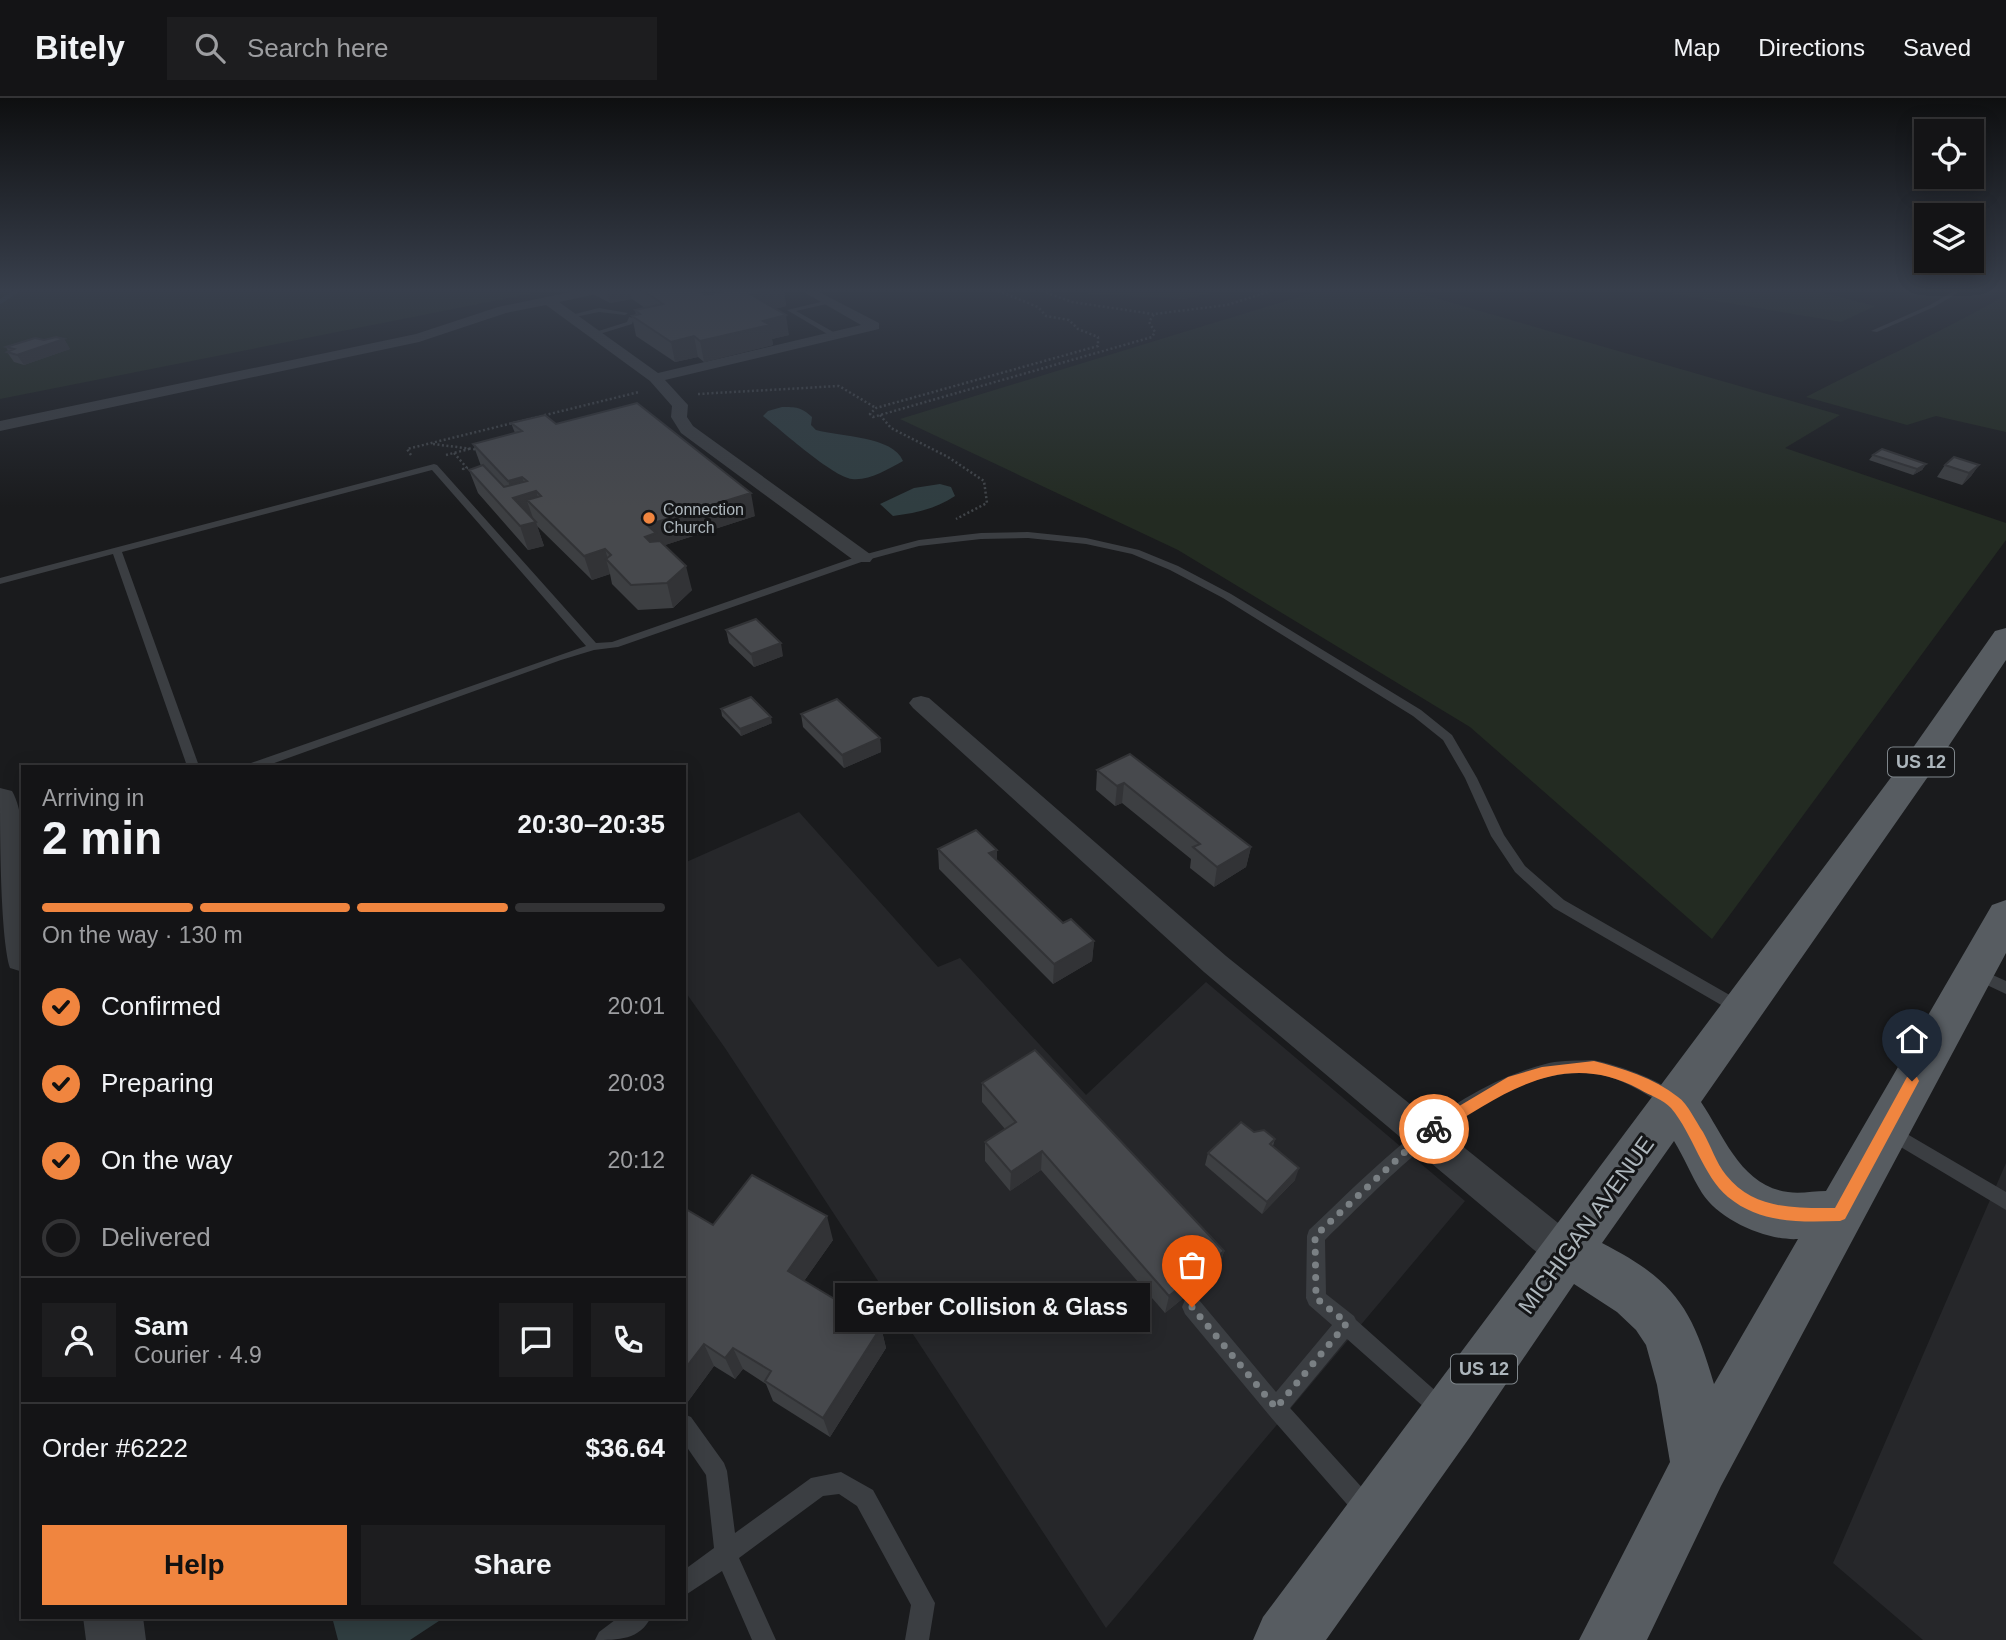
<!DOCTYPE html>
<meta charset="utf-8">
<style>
:root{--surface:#141416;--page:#1d1d1f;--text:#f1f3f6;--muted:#9d9ea1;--line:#333335;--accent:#f0853f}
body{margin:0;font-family:Arial,sans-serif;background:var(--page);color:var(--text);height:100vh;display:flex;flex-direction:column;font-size:26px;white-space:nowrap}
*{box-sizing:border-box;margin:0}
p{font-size:23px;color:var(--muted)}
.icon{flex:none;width:38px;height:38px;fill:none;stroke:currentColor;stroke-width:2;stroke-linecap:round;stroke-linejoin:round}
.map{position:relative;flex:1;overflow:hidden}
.sheet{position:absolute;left:21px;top:667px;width:665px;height:854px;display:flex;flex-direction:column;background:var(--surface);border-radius:0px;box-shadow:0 4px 18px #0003,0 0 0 2px var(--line)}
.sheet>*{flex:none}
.tools{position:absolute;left:1914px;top:21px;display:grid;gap:14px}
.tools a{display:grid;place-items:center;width:70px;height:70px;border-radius:0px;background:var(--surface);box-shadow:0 4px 18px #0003,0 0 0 2px var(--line);font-size:35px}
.pin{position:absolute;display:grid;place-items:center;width:60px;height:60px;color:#fff;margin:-72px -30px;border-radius:50% 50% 50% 0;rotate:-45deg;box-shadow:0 0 7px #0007}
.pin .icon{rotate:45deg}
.courier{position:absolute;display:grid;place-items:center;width:70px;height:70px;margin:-35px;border:5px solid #f0853f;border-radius:50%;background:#fff;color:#222;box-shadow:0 2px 9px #0007}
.bubble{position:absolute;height:49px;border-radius:0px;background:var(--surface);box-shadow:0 4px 18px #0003,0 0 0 2px var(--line);font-size:23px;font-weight:700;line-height:49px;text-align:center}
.overview em{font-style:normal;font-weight:700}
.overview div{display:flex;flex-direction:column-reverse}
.overview{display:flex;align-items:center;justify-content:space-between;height:119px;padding:0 21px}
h1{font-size:46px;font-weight:700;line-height:52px}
.bar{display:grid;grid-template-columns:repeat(4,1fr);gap:10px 7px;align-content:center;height:84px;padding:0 21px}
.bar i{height:9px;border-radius:5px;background:var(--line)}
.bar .active{background:var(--accent)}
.bar p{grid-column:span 4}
.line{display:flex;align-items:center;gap:18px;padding:0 21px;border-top:2px solid var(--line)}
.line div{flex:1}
.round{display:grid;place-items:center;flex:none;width:74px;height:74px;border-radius:0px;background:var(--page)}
ol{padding:0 21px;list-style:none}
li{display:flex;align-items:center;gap:21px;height:77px}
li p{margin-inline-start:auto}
li .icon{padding:7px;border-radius:50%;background:var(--accent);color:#111;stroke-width:4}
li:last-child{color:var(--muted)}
li i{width:38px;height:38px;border:4px solid var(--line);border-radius:50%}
.action{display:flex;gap:14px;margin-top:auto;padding:14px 21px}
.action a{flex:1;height:80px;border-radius:0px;background:var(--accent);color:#111;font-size:28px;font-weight:700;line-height:80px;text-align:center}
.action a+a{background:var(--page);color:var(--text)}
header{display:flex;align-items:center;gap:42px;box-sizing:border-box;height:98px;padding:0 35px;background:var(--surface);border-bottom:2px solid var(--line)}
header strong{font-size:33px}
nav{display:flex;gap:38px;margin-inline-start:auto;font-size:24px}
.search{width:490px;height:63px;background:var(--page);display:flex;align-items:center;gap:18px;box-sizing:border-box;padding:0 24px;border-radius:0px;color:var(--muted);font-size:26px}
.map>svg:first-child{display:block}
.built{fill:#26272a}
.green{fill:#232b22}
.water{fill:#303e41}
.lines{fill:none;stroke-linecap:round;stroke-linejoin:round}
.stream{stroke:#303e41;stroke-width:4.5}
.path{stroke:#414549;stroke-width:2.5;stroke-dasharray:2 2.5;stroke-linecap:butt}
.service{fill:#3b3e42;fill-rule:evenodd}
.minor{fill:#3b3e42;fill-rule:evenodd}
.tertiary{fill:#3b3e42;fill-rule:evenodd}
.primary{fill:#575c61;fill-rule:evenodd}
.wall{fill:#3d3f42}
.shaded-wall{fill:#323336}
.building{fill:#47494d;stroke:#323336;stroke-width:2}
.route{fill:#f0853f}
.done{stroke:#7a8084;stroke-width:7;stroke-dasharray:0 12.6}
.poi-dot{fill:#f0853f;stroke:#151618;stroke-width:2.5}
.labels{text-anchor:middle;stroke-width:6;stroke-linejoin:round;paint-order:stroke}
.far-poi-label{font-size:16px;fill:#adb6bc;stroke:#151618;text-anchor:start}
.shield{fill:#151618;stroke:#7f868b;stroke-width:2}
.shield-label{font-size:18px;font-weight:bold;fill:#adb6bc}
.near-street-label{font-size:23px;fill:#adb6bc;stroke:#151618}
</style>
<header>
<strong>Bitely</strong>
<div class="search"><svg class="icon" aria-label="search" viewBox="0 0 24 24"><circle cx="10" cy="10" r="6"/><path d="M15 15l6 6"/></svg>Search here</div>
<nav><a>Map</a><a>Directions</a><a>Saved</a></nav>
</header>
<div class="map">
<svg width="2006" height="1542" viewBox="0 0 2006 1542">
<rect width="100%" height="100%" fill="#1a1b1d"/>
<!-- built -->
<path class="built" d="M799,714L938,869L960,860L1086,997L1206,884L1465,1103L1106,1530L725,950L684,892V765Z
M2006,1065V1542H1923L1833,1465Z"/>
<!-- green -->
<path class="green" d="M0,193H544L0,301Z
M1076,193H1221L1184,201L1090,196Z
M1318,193H1411L1840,317L1785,350L2006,425V442L1712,841L1470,629L1178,452L900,321Z
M1656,193H1817L1875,208L1841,224Z
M2006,197V334L1936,318L1907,327L1806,299C1872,264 1941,235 2006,197Z"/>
<!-- water -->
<path class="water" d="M782,309C796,309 801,309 812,319L811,327L816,332C841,339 893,338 903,363C888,371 869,383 852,381C833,379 781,332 763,318L768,313Z
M940,386L951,389L955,398C936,411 915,415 893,418L880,406L914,390Z
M332,1519H445L410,1542H338Z"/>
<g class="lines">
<!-- stream -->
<path class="stream" d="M0,204L16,193"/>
<!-- path -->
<path class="path" d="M998,193L1038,209L1046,218L1069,222L1078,231L1098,239V248L876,310L870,316L873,319L1152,239L1155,234L1149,224L1154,216L1227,207L1271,193
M1042,193L1072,204L1153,216
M698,296L839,288L876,310
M880,317L891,330L948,359L984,383L987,405L956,421
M433,346L480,352
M454,355L467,370L463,371L465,373
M411,357L407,351L639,294
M446,357L469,351"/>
<!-- service -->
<path class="service" d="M1954,193H1961L1934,209L1877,234L1871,233L1930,207Z
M829,202L831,205L796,213L837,236L834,240L787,212Z
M599,210L628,215L625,217L599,214L570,220L567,218Z
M629,219L634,220L632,226L593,238L589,236L627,224Z
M434,366L437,367L596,545L612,544L859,458L919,442L981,435L1028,434L1086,440L1139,452L1178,468L1231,496L1421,612L1452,637L1477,680L1504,737L1525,768L1564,802L1747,907L1749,911L1747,915L1741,917L1735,915L1554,810L1515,774L1491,738L1465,680L1443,642L1413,618L1223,500L1170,472L1132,456L1086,446L1028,440L981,441L919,448L867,462L618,549L594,552L561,562L266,668H249L251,665L586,548L432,372L122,454L199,668H187L113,456L0,486V480Z
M1975,869L2006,883V896L1970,879L1967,875L1970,871Z
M1592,962C1612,965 1671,984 1679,1002L1677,1007L1671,1009L1665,1007C1645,996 1625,982 1602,977C1501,958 1391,1078 1325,1142L1326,1196L1354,1218L1356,1222L1448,1304L1451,1311L1448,1318L1441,1321L1434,1318L1347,1241L1290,1310L1375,1404L1378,1412L1375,1420L1367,1423L1359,1420L1269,1317L1185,1216L1182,1209L1185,1202L1192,1199L1199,1202L1276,1294L1332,1227L1309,1207L1306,1200L1307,1138L1309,1132C1380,1065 1451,989 1549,965C1563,962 1578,963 1592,962Z
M1890,1026L2006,1094V1112L1884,1039L1881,1034L1884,1029Z
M684,1316L691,1319L724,1365L727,1373L735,1435L811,1380L841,1374L873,1392L935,1505L929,1542H905L911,1507L857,1408L839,1396L823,1398L739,1460L776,1542H752L722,1473L684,1498V1472L714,1450L706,1377L684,1345Z
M619,1519H651C640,1542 618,1542 595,1542L599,1534Z"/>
<!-- minor -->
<path class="minor" d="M575,193H599L597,196L559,204L658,275L861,227L802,193H817L879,225V231L665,282L688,307L687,319L693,328L870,456L873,460L870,464H856L681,335L671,319L672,308L650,283L546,207L506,215L419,244L0,333V323L416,236L498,209Z
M921,598L929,600L1226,858L1578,1141L1584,1154L1578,1167L1565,1172L1552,1167L1204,874L913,610L909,605L913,600Z"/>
<!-- tertiary -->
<path class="tertiary" d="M0,690L12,693C32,726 23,833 23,874L10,870C0,838 0,731 0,690Z
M83,1519H143L146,1542H86Z"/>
<!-- primary -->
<path class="primary" d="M2006,530V562L1934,670L1701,1004C1724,1038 1741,1088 1788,1094C1800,1096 1814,1093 1826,1093L1992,807L2006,802V855L1721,1388L1647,1542H1579L1670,1364L1657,1287L1646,1247L1636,1232L1617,1214L1574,1186L1470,1339L1326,1542H1253L1263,1519L1910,654L1995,533ZM1674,1043C1684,1059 1692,1079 1702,1095C1719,1122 1767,1143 1798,1141L1714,1286C1692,1209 1674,1182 1602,1145Z"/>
</g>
<!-- wall -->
<path class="wall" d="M593,193H698L706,197L721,193H720H784L786,208L775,211L789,237L772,241L773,247L704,264L698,259L675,264L636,238L632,218L636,217L635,212L645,210L632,201L610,205L593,196Z
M64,241L70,251L24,267L14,264L7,254L8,253L6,249L44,242Z
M511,325L556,326L755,418L665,447L692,492L673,510L638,512L612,486L610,476L592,482L537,428L544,448L528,452L478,395L469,372L481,368L473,346L515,335Z
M1873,357L1926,366L1922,372L1913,377L1869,362Z
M1945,367H1979L1971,378L1962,387L1937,379Z
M726,532L783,558L754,569L729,545Z
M721,611L772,625L741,638L722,618Z
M801,616L880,640L881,654L844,670L803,629Z
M1130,656L1251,749L1246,769L1214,789L1190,770L1191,761L1122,705L1115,708L1096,692L1097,672Z
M938,751L997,763L1063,825L1094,843L1092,863L1053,886L939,771Z
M982,985L1224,1153L1219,1171L1165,1215L1041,1072L1010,1093L985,1063V1044L1005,1031L982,1004Z
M1254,1034L1275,1041L1273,1048L1295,1082L1262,1116L1205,1067L1208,1055Z
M684,1110L713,1127L833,1142L804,1183L881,1229L886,1250L830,1339L773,1303L766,1286L743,1271L735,1281L714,1268L684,1309Z"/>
<!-- shaded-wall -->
<path class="shaded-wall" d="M607,193H630L632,201L610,205Z
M767,193H784L786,208L753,216L750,196Z
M786,217L789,237L772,241L773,247L704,264L700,243L763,223Z
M694,238L698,259L675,264L671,244Z
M64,241L70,251L24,267L17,257Z
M1926,366L1922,372L1913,377L1917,371Z
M1979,367L1971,378L1962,387L1969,375Z
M522,379L528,396L536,393L544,417L527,403L533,420L521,424L508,383Z
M751,395L755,418L659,449L662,459L645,439L647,427Z
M536,424L544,448L528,452L520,428Z
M605,451L609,465L606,461L610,476L592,482L584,458Z
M686,468L692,492L673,510L667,485Z
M781,545L783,558L754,569L751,556Z
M771,619L772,625L741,638L740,631Z
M880,640L881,654L844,670L842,657Z
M1124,685L1122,705L1115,708L1117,688Z
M1251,749L1246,769L1214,789L1217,769Z
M997,752V772L989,755Z
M1094,843L1092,863L1053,886L1054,866Z
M1042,1053L1041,1072L1010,1093L1011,1074Z
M1299,1070L1295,1082L1262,1116L1267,1104Z
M827,1118L833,1142L795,1196L788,1173Z
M1224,1153L1219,1171L1165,1215L1169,1198Z
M881,1229L886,1250L830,1339L823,1320Z
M704,1246L714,1268L684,1309V1272Z
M733,1250L743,1271L735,1281L725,1260Z"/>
<!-- building -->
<path class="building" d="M644,193H698L706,197L725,193H767L750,196L786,217L763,223L770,227L700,243L694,238L671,244L632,218L640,216L635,212L663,206Z
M56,239L64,241L17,257L7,254L14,251L6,249L35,240L44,242Z
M637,305L751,395L647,427L656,435L645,439L650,444L660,443L686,468L667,485L631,487L606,461L611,457L605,451L584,458L527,402L541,398L536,393L513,400L536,424L520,428L469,372L483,367L504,389L527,383L522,379L508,383L473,346L522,333L511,325L545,317L556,326Z
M1882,351L1926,366L1917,371L1873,357Z
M1954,359L1979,367L1969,375L1945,367Z
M756,521L781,545L751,556L726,532Z
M751,599L771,619L740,631L721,611Z
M837,601L880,640L842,657L801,616Z
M1130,656L1251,749L1217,769L1193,749L1200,746L1124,685L1117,688L1097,672Z
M976,732L997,752L989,755L1063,825L1071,821L1094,843L1054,866L938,751Z
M1035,952L1224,1153L1169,1198L1042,1053L1011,1074L985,1044L1016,1024L982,985Z
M1241,1024L1254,1034L1264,1032L1275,1041L1270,1046L1299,1070L1267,1104L1208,1055Z
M752,1077L827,1118L788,1173L881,1229L823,1320L765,1283L771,1273L733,1250L725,1260L704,1246L684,1272V1110L713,1127Z"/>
<!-- sky -->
<linearGradient id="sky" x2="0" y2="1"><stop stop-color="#0e0f10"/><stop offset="0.47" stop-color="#383f4c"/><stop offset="1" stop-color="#383f4c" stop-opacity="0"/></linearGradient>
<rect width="2006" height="409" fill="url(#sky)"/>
<!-- route -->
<path class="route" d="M1594,963C1622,970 1654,980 1678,999C1688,1006 1696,1024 1703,1034C1711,1048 1716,1065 1726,1077C1754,1112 1795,1110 1835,1110L1907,979H1917L1919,983L1845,1121L1840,1123C1800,1124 1761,1126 1728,1099C1703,1078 1693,1036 1671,1010C1664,1002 1649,997 1639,991C1563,950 1503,996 1439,1035H1429L1427,1031L1429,1026L1508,979L1542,969Z"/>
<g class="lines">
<!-- done -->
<path class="done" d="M1192,1209L1276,1310L1347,1225L1316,1200L1315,1138L1422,1038L1434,1031"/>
</g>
<!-- markers -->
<circle class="poi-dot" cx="649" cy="420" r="7"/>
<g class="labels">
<!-- far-poi labels -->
<g class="far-poi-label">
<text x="663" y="417">Connection<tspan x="663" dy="18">Church</tspan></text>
</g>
<!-- shield labels -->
<g class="shield">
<rect x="1888" y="649.5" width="66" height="29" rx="5"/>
<rect x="1451" y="1256.5" width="66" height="29" rx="5"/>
</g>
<g class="shield-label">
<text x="1921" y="670">US 12</text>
<text x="1484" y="1277">US 12</text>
</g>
<!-- near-street labels -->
<g class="near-street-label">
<text transform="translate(1586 1127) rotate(-54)" y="8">MICHIGAN AVENUE</text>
</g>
</g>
</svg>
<div class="tools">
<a><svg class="icon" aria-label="locate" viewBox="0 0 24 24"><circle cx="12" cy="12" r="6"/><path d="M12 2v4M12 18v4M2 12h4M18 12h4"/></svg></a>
<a><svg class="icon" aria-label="layers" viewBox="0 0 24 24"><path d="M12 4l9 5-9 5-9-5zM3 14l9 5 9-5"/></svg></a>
</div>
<div class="pin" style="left:1192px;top:1209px;background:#ea580c"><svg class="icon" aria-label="bag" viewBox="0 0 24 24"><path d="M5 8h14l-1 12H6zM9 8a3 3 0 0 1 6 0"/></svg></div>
<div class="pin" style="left:1912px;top:983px;background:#1f2937"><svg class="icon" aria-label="home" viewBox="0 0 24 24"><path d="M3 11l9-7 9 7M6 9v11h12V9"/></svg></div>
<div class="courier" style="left:1434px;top:1031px"><svg class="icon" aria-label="bike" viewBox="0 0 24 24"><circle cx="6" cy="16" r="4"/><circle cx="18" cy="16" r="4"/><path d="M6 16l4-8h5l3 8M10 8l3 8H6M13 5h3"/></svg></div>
<div class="bubble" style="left:835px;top:1185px;width:315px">Gerber Collision &amp; Glass</div>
<section class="sheet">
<div class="overview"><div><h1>2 min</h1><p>Arriving in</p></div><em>20:30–20:35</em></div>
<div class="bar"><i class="active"></i><i class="active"></i><i class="active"></i><i></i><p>On the way · 130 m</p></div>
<ol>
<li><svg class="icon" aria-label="check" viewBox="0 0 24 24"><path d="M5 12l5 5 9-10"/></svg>Confirmed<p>20:01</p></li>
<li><svg class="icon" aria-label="check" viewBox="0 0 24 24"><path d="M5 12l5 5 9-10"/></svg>Preparing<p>20:03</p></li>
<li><svg class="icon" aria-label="check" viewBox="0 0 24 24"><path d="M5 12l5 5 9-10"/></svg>On the way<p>20:12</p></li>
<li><i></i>Delivered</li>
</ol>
<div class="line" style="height:126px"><a class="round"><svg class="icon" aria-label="person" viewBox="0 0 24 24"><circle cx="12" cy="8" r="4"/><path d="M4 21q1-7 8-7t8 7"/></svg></a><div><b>Sam</b><p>Courier · 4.9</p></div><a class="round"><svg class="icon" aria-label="chat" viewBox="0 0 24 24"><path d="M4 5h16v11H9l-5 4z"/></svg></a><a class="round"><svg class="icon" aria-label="phone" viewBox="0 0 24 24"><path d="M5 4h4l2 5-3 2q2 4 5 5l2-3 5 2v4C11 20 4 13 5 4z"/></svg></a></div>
<div class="line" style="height:91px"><div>Order #6222</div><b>$36.64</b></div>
<div class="action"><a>Help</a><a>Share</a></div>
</section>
</div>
